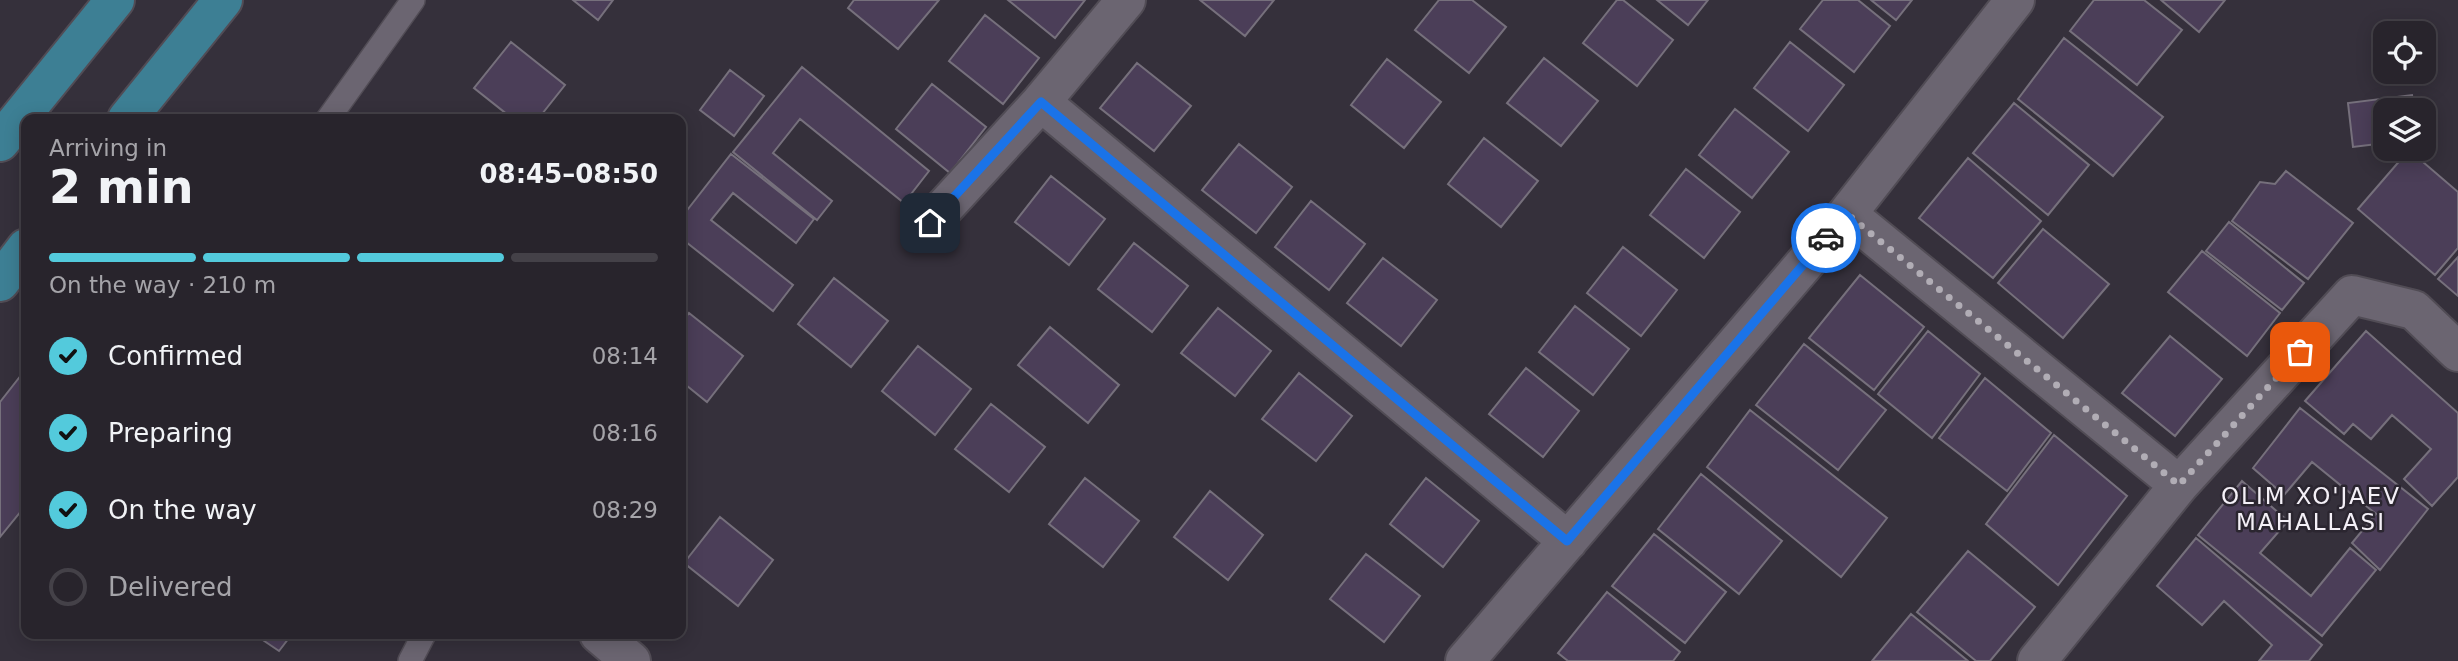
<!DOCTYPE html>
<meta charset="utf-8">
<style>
:root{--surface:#28242c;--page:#343038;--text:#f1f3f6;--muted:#a5a4a9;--line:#444148;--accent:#53cadc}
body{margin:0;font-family:"DejaVu Sans",sans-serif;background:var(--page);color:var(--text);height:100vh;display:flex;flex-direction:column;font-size:26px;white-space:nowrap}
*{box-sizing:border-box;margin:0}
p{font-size:23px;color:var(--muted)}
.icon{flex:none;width:38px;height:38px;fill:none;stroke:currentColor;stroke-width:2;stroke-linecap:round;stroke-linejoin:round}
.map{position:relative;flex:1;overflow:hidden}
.drawer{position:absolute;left:21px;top:114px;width:665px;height:525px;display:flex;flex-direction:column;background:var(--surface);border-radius:14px;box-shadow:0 4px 18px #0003,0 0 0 2px var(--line)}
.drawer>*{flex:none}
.fabs{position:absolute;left:2373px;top:21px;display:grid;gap:14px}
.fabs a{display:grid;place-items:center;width:63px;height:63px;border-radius:14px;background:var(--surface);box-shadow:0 4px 18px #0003,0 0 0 2px var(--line);font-size:35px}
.pin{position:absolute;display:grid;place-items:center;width:60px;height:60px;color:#fff;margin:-30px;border-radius:14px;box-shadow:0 4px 10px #0006}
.courier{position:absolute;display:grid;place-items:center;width:70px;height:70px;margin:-35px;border:5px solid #1a73e8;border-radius:50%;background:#fff;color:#222;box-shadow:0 2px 9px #0007}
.overview em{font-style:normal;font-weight:800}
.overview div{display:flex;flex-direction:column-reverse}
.overview{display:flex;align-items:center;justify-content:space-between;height:119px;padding:0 28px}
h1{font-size:46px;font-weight:800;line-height:52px}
.bar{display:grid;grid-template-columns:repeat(4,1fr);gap:10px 7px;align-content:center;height:84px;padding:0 28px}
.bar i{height:9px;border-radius:5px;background:var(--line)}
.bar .active{background:var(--accent)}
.bar p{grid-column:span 4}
ol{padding:0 28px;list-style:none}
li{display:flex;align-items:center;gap:21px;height:77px}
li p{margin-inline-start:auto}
li .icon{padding:7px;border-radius:50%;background:var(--accent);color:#111;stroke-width:4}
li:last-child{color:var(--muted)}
li i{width:38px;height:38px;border:4px solid var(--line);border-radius:50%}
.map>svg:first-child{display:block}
.building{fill:#4b3e58;stroke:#76707c;stroke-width:2}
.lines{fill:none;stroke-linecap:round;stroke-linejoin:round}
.service-casing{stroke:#514c55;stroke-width:26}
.minor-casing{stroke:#514c55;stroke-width:42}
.primary-casing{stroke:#514c55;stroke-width:42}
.service{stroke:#6b6571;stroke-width:23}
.minor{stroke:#6b6571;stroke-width:38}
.primary{stroke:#3d7f94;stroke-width:38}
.done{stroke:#b1adb5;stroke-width:7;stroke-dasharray:0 12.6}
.route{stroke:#1a73e8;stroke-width:9}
.labels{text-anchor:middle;stroke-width:5;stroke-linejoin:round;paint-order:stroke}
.neighbourhood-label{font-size:23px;letter-spacing:2px;fill:#f4f0f7;stroke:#2b2630}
</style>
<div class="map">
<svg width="2458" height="661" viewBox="0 0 2458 661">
<rect width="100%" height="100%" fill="#35303b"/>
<!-- building -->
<path class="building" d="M573,0H613L598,20Z
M854,0H939L898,49L848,8Z
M1008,0H1085L1055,38Z
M1200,0H1274L1245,36Z
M1439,0H1472L1506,27L1469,73L1415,30Z
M1617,0H1623L1673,40L1637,86L1583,43Z
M1657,0H1708L1688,25Z
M1823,0H1858L1890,26L1854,72L1800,29Z
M1871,0H1912L1896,20Z
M2094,0H2144L2182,30L2137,85L2070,31Z
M2161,0H2225L2199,32Z
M985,15L1039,58L1003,104L949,61Z
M2064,38L2163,117L2113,176L2018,99Z
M511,42L565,85L538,119H513L474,88Z
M1790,42L1844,85L1808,131L1754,88Z
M1544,58L1598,101L1561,146L1507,103Z
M1387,59L1441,102L1404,148L1351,105Z
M1137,63L1191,106L1154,151L1100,108Z
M802,67L929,171L904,203L800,119L773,153L832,201L817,220L733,152Z
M730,70L764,96L734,136L700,110Z
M932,84L986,127L950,173L896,129Z
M2412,95L2414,110H2385V143L2353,147L2348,103Z
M2014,103L2089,165L2048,215L1973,153Z
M1735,109L1789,152L1752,198L1699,155Z
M1484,138L1538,181L1501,227L1448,184Z
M1239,144L1292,187L1256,233L1202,190Z
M2409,150L2458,192V248L2435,275L2358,209Z
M731,154L814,219L796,243L733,193L711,220L793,285L773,311L681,238V218Z
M1968,158L2041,221L1993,278L1919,218Z
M1686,169L1740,212L1704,258L1650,215Z
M2286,171L2353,223L2308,279L2232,221L2260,182L2275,184Z
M1051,176L1105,219L1069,265L1015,222Z
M1311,201L1365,244L1329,290L1275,247Z
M2229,222L2304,283L2282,310L2206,251Z
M2043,229L2109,284L2063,338L1998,283Z
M1134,243L1188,286L1152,332L1098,289Z
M1623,247L1677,290L1641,336L1587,293Z
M2202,251L2280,313L2247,356L2168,292Z
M2458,257V296L2438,279Z
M1383,258L1437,300L1401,346L1347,303Z
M1860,275L1924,327L1874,390L1809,338Z
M834,278L888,321L851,367L798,324Z
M1575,306L1629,349L1593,395L1539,352Z
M1218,308L1271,351L1235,396L1181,353Z
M689,313L743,356L707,402L681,381V324Z
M1050,327L1119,385L1088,423L1018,365Z
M1928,331L1980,374L1932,438L1878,394Z
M2366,331L2458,413V477L2432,506L2404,479L2431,449L2392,415L2371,439L2353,424L2344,434L2305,401Z
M2170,336L2222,379L2175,436L2122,393Z
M1804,344L1886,410L1838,470L1756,405Z
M918,346L971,389L935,435L882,391Z
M1526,368L1579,411L1543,457L1489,414Z
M26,369V505L0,537V402Z
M1299,373L1352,416L1316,461L1262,419Z
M1985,378L2051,433L2007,491L1939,438Z
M991,404L1045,447L1009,492L955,449Z
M2300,408L2428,509L2380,570L2352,543L2376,514L2312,462L2284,495L2253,468Z
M1750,410L1887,518L1841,577L1707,467Z
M2054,435L2127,496L2058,585L1986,524Z
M1701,474L1782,541L1739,594L1658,529Z
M1085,478L1139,521L1103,567L1049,524Z
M1426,478L1479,521L1443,567L1390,524Z
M2242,481L2288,521L2260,553L2311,596L2350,548L2376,570L2322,636L2198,535Z
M1210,491L1263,535L1228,580L1174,537Z
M720,517L773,560L738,606L684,563Z
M1654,534L1726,592L1685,643L1612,586Z
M2196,538L2322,645L2309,661H2259L2272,645L2224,601L2202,625L2157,586Z
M1968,551L2035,607L1990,661H1976L1917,612Z
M1366,554L1420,596L1384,642L1330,599Z
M1607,592L1680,652L1673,661H1568L1558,653Z
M1911,614L1968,661H1872Z
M254,634H292L279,651Z"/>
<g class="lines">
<defs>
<path id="service" d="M328,119L413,0
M410,661L424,634"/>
<path id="minor" d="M1041,102L1568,541
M1847,214L2179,485
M930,223L1041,102L1126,0
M599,634L631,661
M1465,661L1847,214L2015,0
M2037,661L2179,485L2352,295L2414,310L2458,352"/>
<path id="primary" d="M127,119L223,0
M0,142L115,0
M0,282L26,248"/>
</defs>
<!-- service casing -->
<use href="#service" class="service-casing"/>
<!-- minor casing -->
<use href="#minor" class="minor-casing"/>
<!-- primary casing -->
<use href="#primary" class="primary-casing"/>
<!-- service -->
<use href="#service" class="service"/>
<!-- minor -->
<use href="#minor" class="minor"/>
<!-- primary -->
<use href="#primary" class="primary"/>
</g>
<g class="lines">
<!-- done -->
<path class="done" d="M1826,238L1847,214L2179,485L2300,352"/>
<!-- route -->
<path class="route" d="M930,223L1041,102L1567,541L1826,238"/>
</g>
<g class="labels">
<!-- neighbourhood labels -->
<g class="neighbourhood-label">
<text x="2311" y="504">OLIM XO'JAEV<tspan x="2311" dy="26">MAHALLASI</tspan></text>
</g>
</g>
</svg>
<div class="fabs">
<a><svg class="icon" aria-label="locate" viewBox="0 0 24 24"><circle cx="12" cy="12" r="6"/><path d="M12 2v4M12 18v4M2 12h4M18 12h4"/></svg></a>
<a><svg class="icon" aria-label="layers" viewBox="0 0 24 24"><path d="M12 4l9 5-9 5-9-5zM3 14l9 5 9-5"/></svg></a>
</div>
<div class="pin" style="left:2300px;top:352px;background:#ea580c"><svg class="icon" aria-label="bag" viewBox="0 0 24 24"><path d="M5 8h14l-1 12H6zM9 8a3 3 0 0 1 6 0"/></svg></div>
<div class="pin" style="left:930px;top:223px;background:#1f2937"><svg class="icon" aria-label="home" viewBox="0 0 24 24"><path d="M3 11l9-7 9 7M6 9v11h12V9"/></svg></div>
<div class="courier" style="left:1826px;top:238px"><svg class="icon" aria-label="car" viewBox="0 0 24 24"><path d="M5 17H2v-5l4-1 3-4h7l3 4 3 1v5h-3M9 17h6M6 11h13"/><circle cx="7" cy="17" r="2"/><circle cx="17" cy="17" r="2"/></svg></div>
<section class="drawer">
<div class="overview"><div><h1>2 min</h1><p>Arriving in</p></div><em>08:45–08:50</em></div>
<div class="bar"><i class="active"></i><i class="active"></i><i class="active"></i><i></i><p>On the way · 210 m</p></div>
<ol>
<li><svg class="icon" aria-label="check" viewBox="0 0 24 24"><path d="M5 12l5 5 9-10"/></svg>Confirmed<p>08:14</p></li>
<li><svg class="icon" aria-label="check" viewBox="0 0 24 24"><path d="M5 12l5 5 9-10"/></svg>Preparing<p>08:16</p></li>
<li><svg class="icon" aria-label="check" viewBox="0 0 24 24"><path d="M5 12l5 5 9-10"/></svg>On the way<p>08:29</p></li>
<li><i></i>Delivered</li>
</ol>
</section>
</div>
